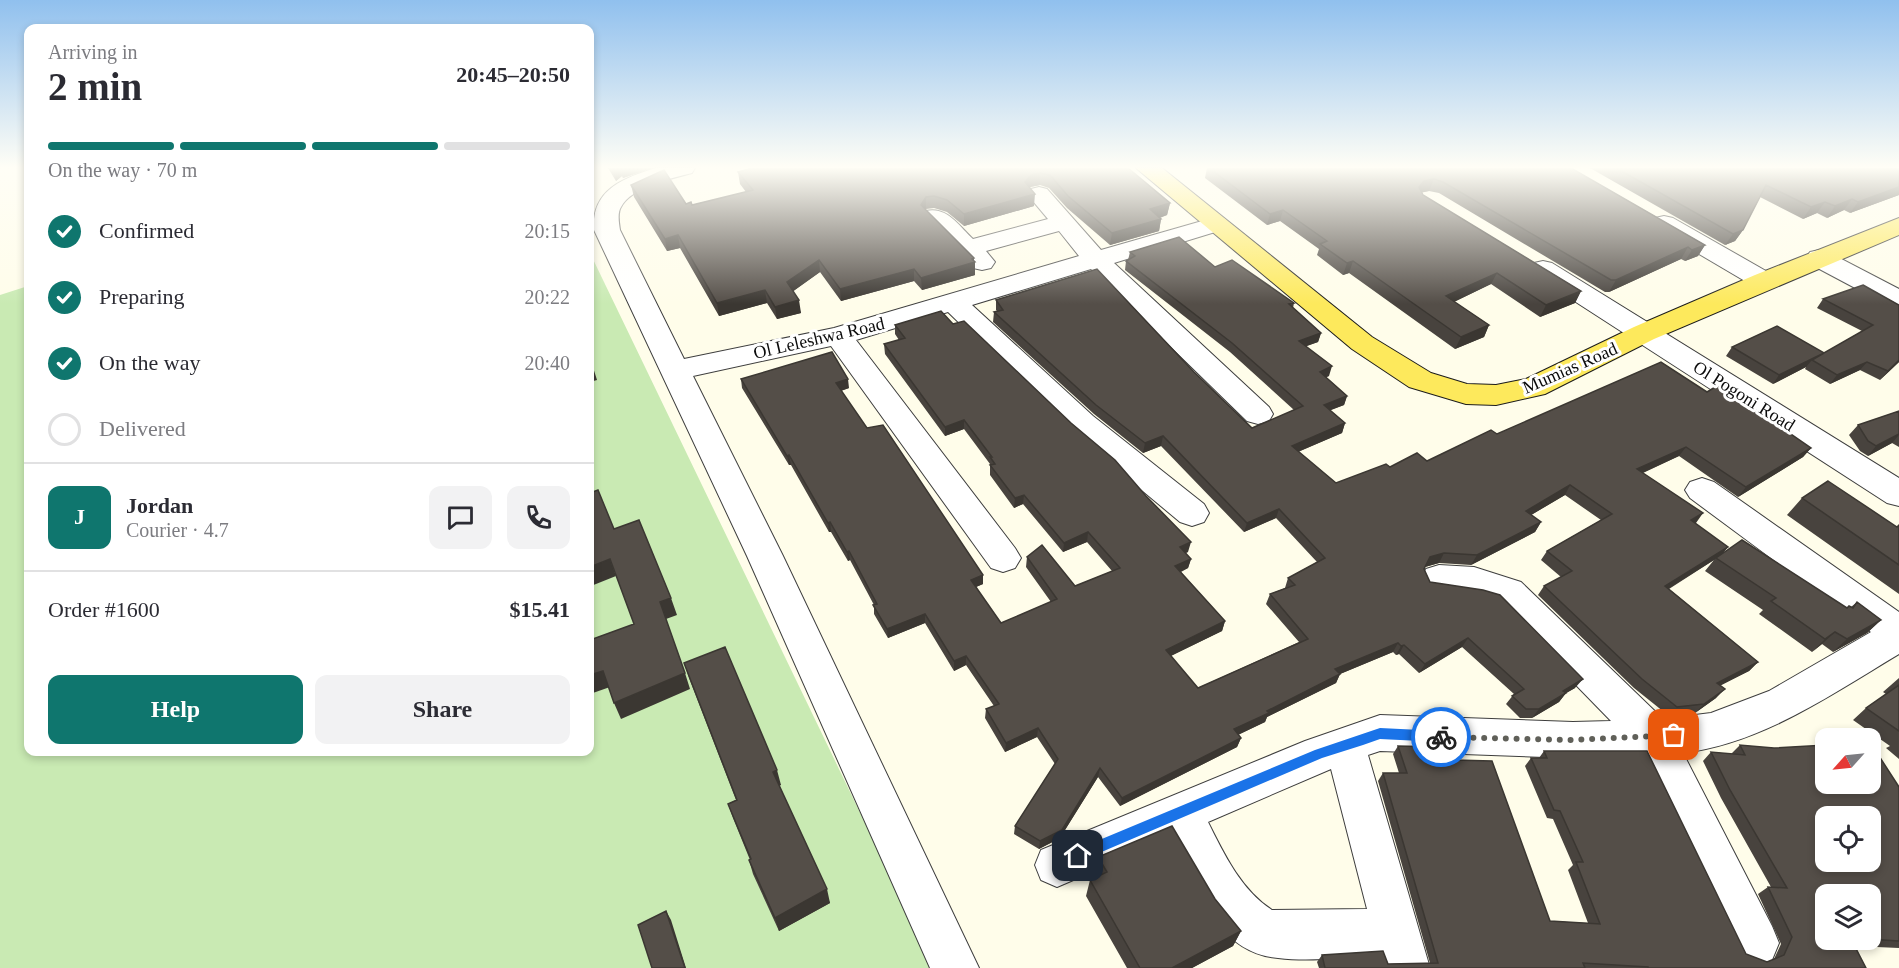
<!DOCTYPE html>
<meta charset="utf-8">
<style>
:root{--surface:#fff;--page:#f2f2f3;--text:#2b2b33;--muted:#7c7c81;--line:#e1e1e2;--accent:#0f766e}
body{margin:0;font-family:Georgia,serif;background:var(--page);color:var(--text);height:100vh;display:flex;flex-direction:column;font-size:22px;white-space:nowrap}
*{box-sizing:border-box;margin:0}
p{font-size:20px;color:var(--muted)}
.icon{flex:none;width:33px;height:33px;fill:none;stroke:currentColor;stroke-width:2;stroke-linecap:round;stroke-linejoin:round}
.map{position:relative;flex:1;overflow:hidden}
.side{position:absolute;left:24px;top:24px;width:570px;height:732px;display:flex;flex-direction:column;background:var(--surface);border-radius:12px;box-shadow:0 3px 9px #0003}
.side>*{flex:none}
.needle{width:39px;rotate:243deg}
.controls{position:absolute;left:1815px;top:728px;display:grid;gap:12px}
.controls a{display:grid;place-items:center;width:66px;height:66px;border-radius:12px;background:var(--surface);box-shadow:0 3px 9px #0003;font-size:30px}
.pin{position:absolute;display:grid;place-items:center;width:51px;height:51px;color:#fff;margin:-26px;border-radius:12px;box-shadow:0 3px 9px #0006}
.courier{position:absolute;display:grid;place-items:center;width:60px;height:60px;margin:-30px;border:4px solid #1a73e8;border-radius:50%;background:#fff;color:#222;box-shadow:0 2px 8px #0007}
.head em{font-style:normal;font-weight:600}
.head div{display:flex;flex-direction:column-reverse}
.head{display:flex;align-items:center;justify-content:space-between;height:102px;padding:0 24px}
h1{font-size:39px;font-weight:600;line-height:45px}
.bar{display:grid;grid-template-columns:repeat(4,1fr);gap:9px 6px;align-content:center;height:72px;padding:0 24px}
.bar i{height:8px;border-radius:4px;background:var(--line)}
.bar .on{background:var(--accent)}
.bar p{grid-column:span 4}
.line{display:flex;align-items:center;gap:15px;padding:0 24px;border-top:2px solid var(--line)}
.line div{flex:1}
.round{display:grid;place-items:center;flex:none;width:63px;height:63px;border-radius:12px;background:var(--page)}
ol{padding:0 24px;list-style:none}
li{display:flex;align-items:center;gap:18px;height:66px}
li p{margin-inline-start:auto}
li .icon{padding:6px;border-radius:50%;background:var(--accent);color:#fff;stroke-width:4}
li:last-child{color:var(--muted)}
li i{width:33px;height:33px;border:3px solid var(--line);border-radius:50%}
.button{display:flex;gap:12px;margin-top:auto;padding:12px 24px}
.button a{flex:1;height:69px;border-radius:12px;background:var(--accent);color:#fff;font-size:24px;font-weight:600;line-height:69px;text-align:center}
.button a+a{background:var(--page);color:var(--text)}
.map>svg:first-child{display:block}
.green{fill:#c9eab3}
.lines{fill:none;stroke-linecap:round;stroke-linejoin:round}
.minor-casing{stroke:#3e3e3e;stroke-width:2}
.major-casing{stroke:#1c1c1c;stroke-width:2}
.minor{fill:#fff;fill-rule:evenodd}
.major{fill:#fde95c;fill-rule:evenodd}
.wall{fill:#48433e;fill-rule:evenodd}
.shaded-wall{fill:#3b3732}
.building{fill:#544e48;stroke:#3b3732;stroke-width:1.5;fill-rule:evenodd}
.route{fill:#1a73e8}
.done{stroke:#606059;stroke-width:6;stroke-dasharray:0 10.8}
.labels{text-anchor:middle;stroke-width:6;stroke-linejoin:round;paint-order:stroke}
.street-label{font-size:18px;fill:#0b0b0b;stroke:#fff}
</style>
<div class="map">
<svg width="1899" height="968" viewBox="0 0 1899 968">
<rect width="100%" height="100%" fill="#fffdea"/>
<!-- green -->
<path class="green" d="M590,253L935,968H0V295L28,286V752H590Z"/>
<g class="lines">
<defs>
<path id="minor" d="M656,168H695L692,173C673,178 631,187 621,207C617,213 619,223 620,230L684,359L834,328L1079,256L1059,231L986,251L995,262L991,268L982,270L973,268L923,216L926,211C947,206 959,226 973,239L1048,219L1027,194L1031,189L1039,187L1047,189L1101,250L1216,217L1225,219L1228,224L1225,229L1114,263L1269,407L1273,414L1269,421L1258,424L1247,421L1091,269L972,305L1093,416L1204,504L1209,513L1204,522L1192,526L1180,522L1071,431L948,312L856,340L1015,548L1021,558L1015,568L1003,572L991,568L831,346L693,376L783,556L979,968H930L747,556L594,230C591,190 623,178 656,168Z
M1664,216L1673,218L1773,275L1777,281L1773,287L1764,289L1755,287L1655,228L1652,223L1655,218Z
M1819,250L1828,252L1899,289V308L1889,306L1810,264L1806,258L1810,252Z
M1543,261L1552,263L1899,478V506L1887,503L1534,275L1530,269L1534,263Z
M1702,478L1714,482L1899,612V654C1832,694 1763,743 1683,753L1772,926L1779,943L1772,960L1755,967L1738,960L1643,757L1573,758L1380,751L1368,755L1430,968H1382L1379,956C1346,957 1311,962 1278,958C1217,953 1193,885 1171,838L1057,887L1041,880L1035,865L1041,850L1305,741L1380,715L1573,722L1611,721L1495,602C1473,592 1449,596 1426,589L1421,579L1426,569L1439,565L1474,567L1521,582L1663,719L1711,713L1769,691L1871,632L1690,498L1685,490L1690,482ZM1331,769L1367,909L1272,910C1241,890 1224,854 1208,822Z"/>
<path id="major" d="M1136,168H1162L1372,337L1431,373L1467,384L1496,385L1526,379L1634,327L1755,275L1899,218V235L1654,339L1545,394L1496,405L1466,404L1409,387L1352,349Z"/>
</defs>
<!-- minor casing -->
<use href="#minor" class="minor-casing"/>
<!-- major casing -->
<use href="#major" class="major-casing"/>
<!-- minor -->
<use href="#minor" class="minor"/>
<!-- major -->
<use href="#major" class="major"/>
</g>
<!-- wall -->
<path class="wall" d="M608,168H652L623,178L622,176L616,181Z
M750,168H1128L1170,203L1167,215L1160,218L1161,219L1159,231L1110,245L1067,208L1049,188L1040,185L1030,187L1034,206L964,226L947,212L934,208L926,209L925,210L974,261L975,275L922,290L914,281L841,301L820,272L793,291L801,313L777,319L767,303L719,316L680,248L667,251L634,197L631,185L692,205L746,192L740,184L738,172Z
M1207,168H1571L1705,245L1698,256L1685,261L1681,259L1609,292H1605L1439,193L1429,191L1422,192L1423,195L1581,291L1575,303L1540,317L1491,284L1454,302L1489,325L1484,337L1455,349L1349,273L1343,275L1317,255L1319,249L1280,221L1267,225L1205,178Z
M1590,168H1899V195L1850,213L1844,210L1827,218L1817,213L1803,219L1760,197L1743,230L1735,241L1725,245Z
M1130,252L1215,267L1294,303L1293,308L1321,333L1318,342L1306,346L1329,376L1326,377L1347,396L1344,405L1330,410L1345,423L1342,433L1298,452L1336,483L1390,467L1427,461L1497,434L1707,392L1811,448L1803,457L1738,497L1679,456L1643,473L1695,523L1728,547L1723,553L1847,608L1851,607L1857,602L1881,620L1867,633L1833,652L1822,644L1812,652L1759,614L1763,610L1705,571L1714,560L1669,589L1758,662L1749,671L1720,685L1716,698L1695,713L1669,716L1634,688L1538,595L1544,586L1561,577L1541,560L1547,551L1601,520L1565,495L1531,515L1541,522L1535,532L1471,565L1439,563L1425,567L1424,569L1430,582L1575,688L1566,693L1559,702L1532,718H1520L1506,704L1514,694L1462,647L1419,673L1399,654L1396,655L1393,652L1340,674L1336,683L1267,717L1265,722L1238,735L1241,738L1237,747L1120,806L1098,777L1060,838L1039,849L1014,834L1015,826L1055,764L1037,737L1005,752L985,718L986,709L994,706L966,665L954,671L925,623L888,638L874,614V605L850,560L848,561L831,532H829L791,465H789L742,388L741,379L849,388L841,391L867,428L983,575V584L976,587L1001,623L1051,602L1026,567L1027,557L1075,586L1112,571L1087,542L1063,552L1023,504L1014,508L990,475V464L964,429L945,436L885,354L884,344L899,340L895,334V325L953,324L1188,552L1185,553L1191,559L1188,568L1181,572L1225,621L1222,631L1171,656L1198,688L1299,642L1266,604L1270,594L1285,588L1288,578L1317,562L1276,518L1244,532L1161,446L1143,453L1094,414L993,322L994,312L997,311L996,310V300L1194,372L1252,428L1294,410L1230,352L1125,270L1126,261L1128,260Z
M1823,299L1899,305V362L1880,380L1860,370L1830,384L1805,369L1806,367L1773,384L1726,356L1732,347L1824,353L1862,331L1817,308Z
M1899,411V447L1892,443L1868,456L1860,451L1849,435L1858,425Z
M1802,498L1897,527L1899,525V594L1787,515Z
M684,663L781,785H779L830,903L779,931L753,874L749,860H750L733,818L728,804L736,800L689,678Z
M1899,678V759L1886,748L1890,746L1853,720L1866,708L1886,694L1883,692Z
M1740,745L1899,787V948L1854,946L1866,968H1319L1317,962L1322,955L1388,964L1430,963L1378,781L1383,773H1399L1393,754L1398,746L1443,754L1454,760L1550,921L1588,923L1568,870L1573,865L1553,819L1547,818L1525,766L1531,758H1539L1544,751L1746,954L1767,962L1774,959L1781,944L1758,894L1768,887H1771L1721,798L1703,761L1711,752L1731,754ZM1870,894V939H1826Z
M1098,857L1215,899L1241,931L1233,946L1192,968H1127L1086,896L1090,880L1097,877L1094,873Z"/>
<!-- shaded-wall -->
<path class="shaded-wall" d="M615,168H620L622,176L616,181L613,170Z
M621,168H652L623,178Z
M1040,173V185L1030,187L1025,194V182L1031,175Z
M1434,179L1429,191L1420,193L1419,187L1424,181Z
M1899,187V195L1850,213L1858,202Z
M1035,194L1034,206L964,226V214Z
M926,197V209L921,218V205Z
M1852,199L1844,210L1827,218L1835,206Z
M1825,202L1817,213L1803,219L1811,207Z
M1170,203L1167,215L1148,221L1150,209Z
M1283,210L1280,221L1267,225L1270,214Z
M1161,219L1159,231L1110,245L1112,233Z
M1743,230L1735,241L1725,245L1733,234Z
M678,235L680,248L667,251L665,239Z
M1705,245L1698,256L1685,261L1692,250Z
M1688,247L1681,259L1609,292L1616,280Z
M974,258V262H975V275L922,290L921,278Z
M819,260L820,272L788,295L787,282Z
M1353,261L1349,273L1343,275L1347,263Z
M914,269V281L841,301L840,289Z
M1497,273L1491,284L1441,308L1446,296Z
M765,290L767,303L719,316L717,303Z
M1581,291L1575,303L1540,317L1546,305Z
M799,300L801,313L777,319L775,307Z
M1489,325L1484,337L1455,349L1461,337Z
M1321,333L1318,342L1296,350L1299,341Z
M1824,353L1812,360L1806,367L1773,384L1779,375Z
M1899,360V362L1880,380L1888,371Z
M591,361L597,380L590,382V362Z
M1867,362L1860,370L1830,384L1837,375Z
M1332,366L1329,376L1317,381L1320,372Z
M848,379L849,388L837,392L836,383Z
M1347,396L1344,405L1321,414L1324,405Z
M964,420V429L945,436V427Z
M1345,423L1342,433L1288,456L1292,446Z
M1899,434V435L1892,443L1868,456L1876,446Z
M1163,436L1161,446L1143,453L1145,443Z
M1686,447L1679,456L1631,478L1637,469Z
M1811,448L1803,457L1738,497L1746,487Z
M789,455L791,465H789L787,456Z
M1570,485L1565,495L1521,521L1526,511Z
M1024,495L1023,504L1014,508L1015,498Z
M1279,509L1276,518L1244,532L1247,523Z
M1703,513L1696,523L1684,530L1691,520Z
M830,522L831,532H829L828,523Z
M1541,522L1535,532L1471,565L1477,555Z
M1088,532L1087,542L1063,552L1064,543Z
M1191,542L1188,552L1177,557L1180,547Z
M1728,547L1720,556L1716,558L1714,560L1658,595L1665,586Z
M849,551L850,560L848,561L847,552Z
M1444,553L1439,563L1425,567L1430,557Z
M610,559L616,576L591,586L590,583V567Z
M1191,559L1188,568L1173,575L1175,566Z
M983,575V584L971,589V580Z
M671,598L677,615L666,619L660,602Z
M925,614V623L888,638L887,629Z
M1881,620L1867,633L1833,652L1847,639Z
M1225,621L1222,631L1164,659L1166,650Z
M1835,632L1822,644L1812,652L1825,639Z
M1468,638L1462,647L1419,673L1425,664Z
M1398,643L1393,652L1340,674L1336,683L1267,717L1265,722L1231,738L1234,729L1335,669Z
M1404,645L1399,654L1396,655L1401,646Z
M966,656V665L954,671V661Z
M1758,662L1749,671L1708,692L1717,683Z
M603,671L610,687L590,694V675Z
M685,673L690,689L621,719L614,703Z
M1583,679L1575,688L1556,699L1563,691Z
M1725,689L1716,698L1695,713L1704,704Z
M1566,693L1559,702L1532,718L1539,709Z
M1038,728L1037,737L1005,752L1006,743Z
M1241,738L1237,747L1120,806L1122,798Z
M1100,768L1098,777L1060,838L1039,849L1040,841Z
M777,770L781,785L777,787L773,772Z
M827,889L830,903L779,931L775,918Z
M666,911L671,920L686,968H685Z
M1241,931L1233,946L1192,968H1172Z"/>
<!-- building -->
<path class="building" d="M753,168H1128L1170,203L1150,209L1161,219L1112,233L1068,196L1050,175L1040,173L1031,175L1025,182L1035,194L964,214L947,200L934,196L926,197L921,205L974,258L972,259L975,262L921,278L914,269L840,289L819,260L787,282L799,300L775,307L765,290L717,303L678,235L665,239L631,185L664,170L686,204L691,202L692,205L753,190L738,172Z
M1209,168H1571L1705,245L1692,250L1688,247L1616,280H1611L1443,182L1434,179L1424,181L1419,187L1423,195L1581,291L1546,305L1497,273L1446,296L1489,325L1461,337L1353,261L1347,263L1320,244L1327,241L1283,210L1270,214Z
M1616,168H1899V187L1858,202L1852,199L1835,206L1825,202L1811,207L1766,185L1743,230L1733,234Z
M1179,237L1215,267L1232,260L1294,303L1289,304L1321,333L1299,341L1332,366L1320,372L1347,396L1324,405L1345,423L1292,446L1336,483L1386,464L1390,467L1417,453L1427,461L1491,430L1497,434L1661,362L1707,392L1717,386L1750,406L1811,448L1746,487L1686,447L1637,469L1703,513L1691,520L1728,547L1665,586L1758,662L1717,683L1725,689L1704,704L1677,707L1642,679L1544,586L1572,571L1547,551L1612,514L1570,485L1526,511L1541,522L1477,555L1444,553L1430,557L1424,569L1430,582L1483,590L1500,595L1583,679L1563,691L1566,693L1539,709H1526L1512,696L1524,689L1468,638L1425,664L1404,645L1401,646L1398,643L1335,669L1340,674L1267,711L1269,713L1234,729L1241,738L1122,798L1100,768L1062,830L1040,841L1015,826L1058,759L1038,728L1006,743L986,709L999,704L966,656L954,661L925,614L887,629L873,605L877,604L849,551L847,552L830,522L828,523L789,455L787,456L741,379L832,352L848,379L836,383L867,428L883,425L983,575L971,580L1001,623L1057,599L1027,557L1042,545L1075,586L1120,568L1088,532L1064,543L1024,495L1015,498L990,465L995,464L990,457H992L964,420L945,427L884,344L905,338L895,325L941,311L953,324L964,321L1071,423L1115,460L1146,496L1191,542L1180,547L1191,559L1175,566L1225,621L1166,650L1198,688L1308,639L1270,594L1295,585L1288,578L1325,558L1279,509L1247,523L1163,436L1145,443L1096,405L994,312L1003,310L996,300L1097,269L1194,372L1252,428L1303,406L1232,343L1126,261L1135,256L1130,252Z
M1863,285L1899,305V360L1888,371L1867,362L1837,375L1812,360L1824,353L1779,375L1732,347L1777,326L1824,353L1873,325L1823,299Z
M1899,411V434L1876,446L1868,441L1858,425Z
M1828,481L1897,527L1899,525V565L1802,498Z
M598,490L614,529L639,520L671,598L660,602L685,673L614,703L603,671L590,675V640L634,624L610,559L590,567V493Z
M1742,540L1847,608L1849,606L1853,608L1857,602L1881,620L1847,639L1835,632L1825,639L1771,601L1776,598L1716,558Z
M725,647L777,770L773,772L827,889L775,918L749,860L751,859L728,804L737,800L684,663Z
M1899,685V731L1866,708Z
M1870,742L1899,787V941L1867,939H1870V894H1826V939H1851L1866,968H1648V967L1583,963L1585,968H1325L1322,955L1383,951L1388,964L1438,963L1383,773H1407L1398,746L1440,747L1443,754L1452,753L1454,760L1492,761L1550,921L1600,924L1576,862H1583L1560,811L1554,810L1531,758H1547L1544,751H1647L1746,954L1767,962L1784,955L1792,937L1768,887L1787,888L1730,790L1711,752L1745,755L1740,745L1774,748L1826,745V783H1870ZM1826,816H1870V861H1826Z
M1172,826L1215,899L1241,931L1172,968H1140L1090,880L1107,872L1098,857Z
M666,911L685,968H652L638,925Z"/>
<!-- sky -->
<linearGradient id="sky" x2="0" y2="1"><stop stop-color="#90c0ee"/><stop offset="0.55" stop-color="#fffef6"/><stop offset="1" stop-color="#fffef6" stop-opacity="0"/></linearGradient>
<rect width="1899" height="304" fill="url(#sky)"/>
<!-- route -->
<path class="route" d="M1380,728L1441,731L1447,737L1441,742L1380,739L1363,745L1322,758L1078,862L1073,860L1071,856L1073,851L1315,750Z"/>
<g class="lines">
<!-- done -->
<path class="done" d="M1441,737L1573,740L1674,735"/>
</g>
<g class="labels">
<!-- street labels -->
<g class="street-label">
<text transform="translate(819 338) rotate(-13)" y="6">Ol Leleshwa Road</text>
<text transform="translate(1570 368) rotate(-24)" y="6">Mumias Road</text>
<text transform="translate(1744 396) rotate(32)" y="6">Ol Pogoni Road</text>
</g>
</g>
</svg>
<div class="controls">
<a><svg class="needle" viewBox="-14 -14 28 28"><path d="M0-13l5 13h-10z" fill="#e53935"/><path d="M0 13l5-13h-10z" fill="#7c7c81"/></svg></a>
<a><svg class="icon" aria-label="locate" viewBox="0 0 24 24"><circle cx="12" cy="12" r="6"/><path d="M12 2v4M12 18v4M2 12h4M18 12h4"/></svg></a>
<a><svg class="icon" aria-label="layers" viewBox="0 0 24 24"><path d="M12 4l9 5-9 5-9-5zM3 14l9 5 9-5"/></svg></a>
</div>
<div class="pin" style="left:1674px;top:735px;background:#ea580c"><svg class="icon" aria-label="bag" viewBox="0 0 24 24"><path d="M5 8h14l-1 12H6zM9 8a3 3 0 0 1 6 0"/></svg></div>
<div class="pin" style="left:1078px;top:856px;background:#1f2937"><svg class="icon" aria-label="home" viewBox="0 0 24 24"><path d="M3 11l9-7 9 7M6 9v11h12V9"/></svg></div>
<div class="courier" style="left:1441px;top:737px"><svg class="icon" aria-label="bike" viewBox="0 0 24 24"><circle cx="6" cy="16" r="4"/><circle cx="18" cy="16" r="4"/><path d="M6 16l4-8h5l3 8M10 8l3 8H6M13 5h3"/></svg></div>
<section class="side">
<div class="head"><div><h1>2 min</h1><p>Arriving in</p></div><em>20:45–20:50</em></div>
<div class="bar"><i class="on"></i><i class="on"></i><i class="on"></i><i></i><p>On the way · 70 m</p></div>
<ol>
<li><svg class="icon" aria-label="check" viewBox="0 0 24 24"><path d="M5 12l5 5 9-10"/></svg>Confirmed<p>20:15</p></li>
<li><svg class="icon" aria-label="check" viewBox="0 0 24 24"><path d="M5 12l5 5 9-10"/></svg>Preparing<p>20:22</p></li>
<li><svg class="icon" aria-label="check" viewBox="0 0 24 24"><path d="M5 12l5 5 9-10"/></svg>On the way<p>20:40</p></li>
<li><i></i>Delivered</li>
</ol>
<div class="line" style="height:108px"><b class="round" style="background:var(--accent);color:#fff">J</b><div><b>Jordan</b><p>Courier · 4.7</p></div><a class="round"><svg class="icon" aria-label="chat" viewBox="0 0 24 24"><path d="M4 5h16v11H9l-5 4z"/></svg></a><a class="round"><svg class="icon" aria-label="phone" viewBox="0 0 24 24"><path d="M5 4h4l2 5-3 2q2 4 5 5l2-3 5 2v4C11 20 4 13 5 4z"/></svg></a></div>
<div class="line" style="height:78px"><div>Order #1600</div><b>$15.41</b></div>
<div class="button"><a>Help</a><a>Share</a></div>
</section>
</div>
